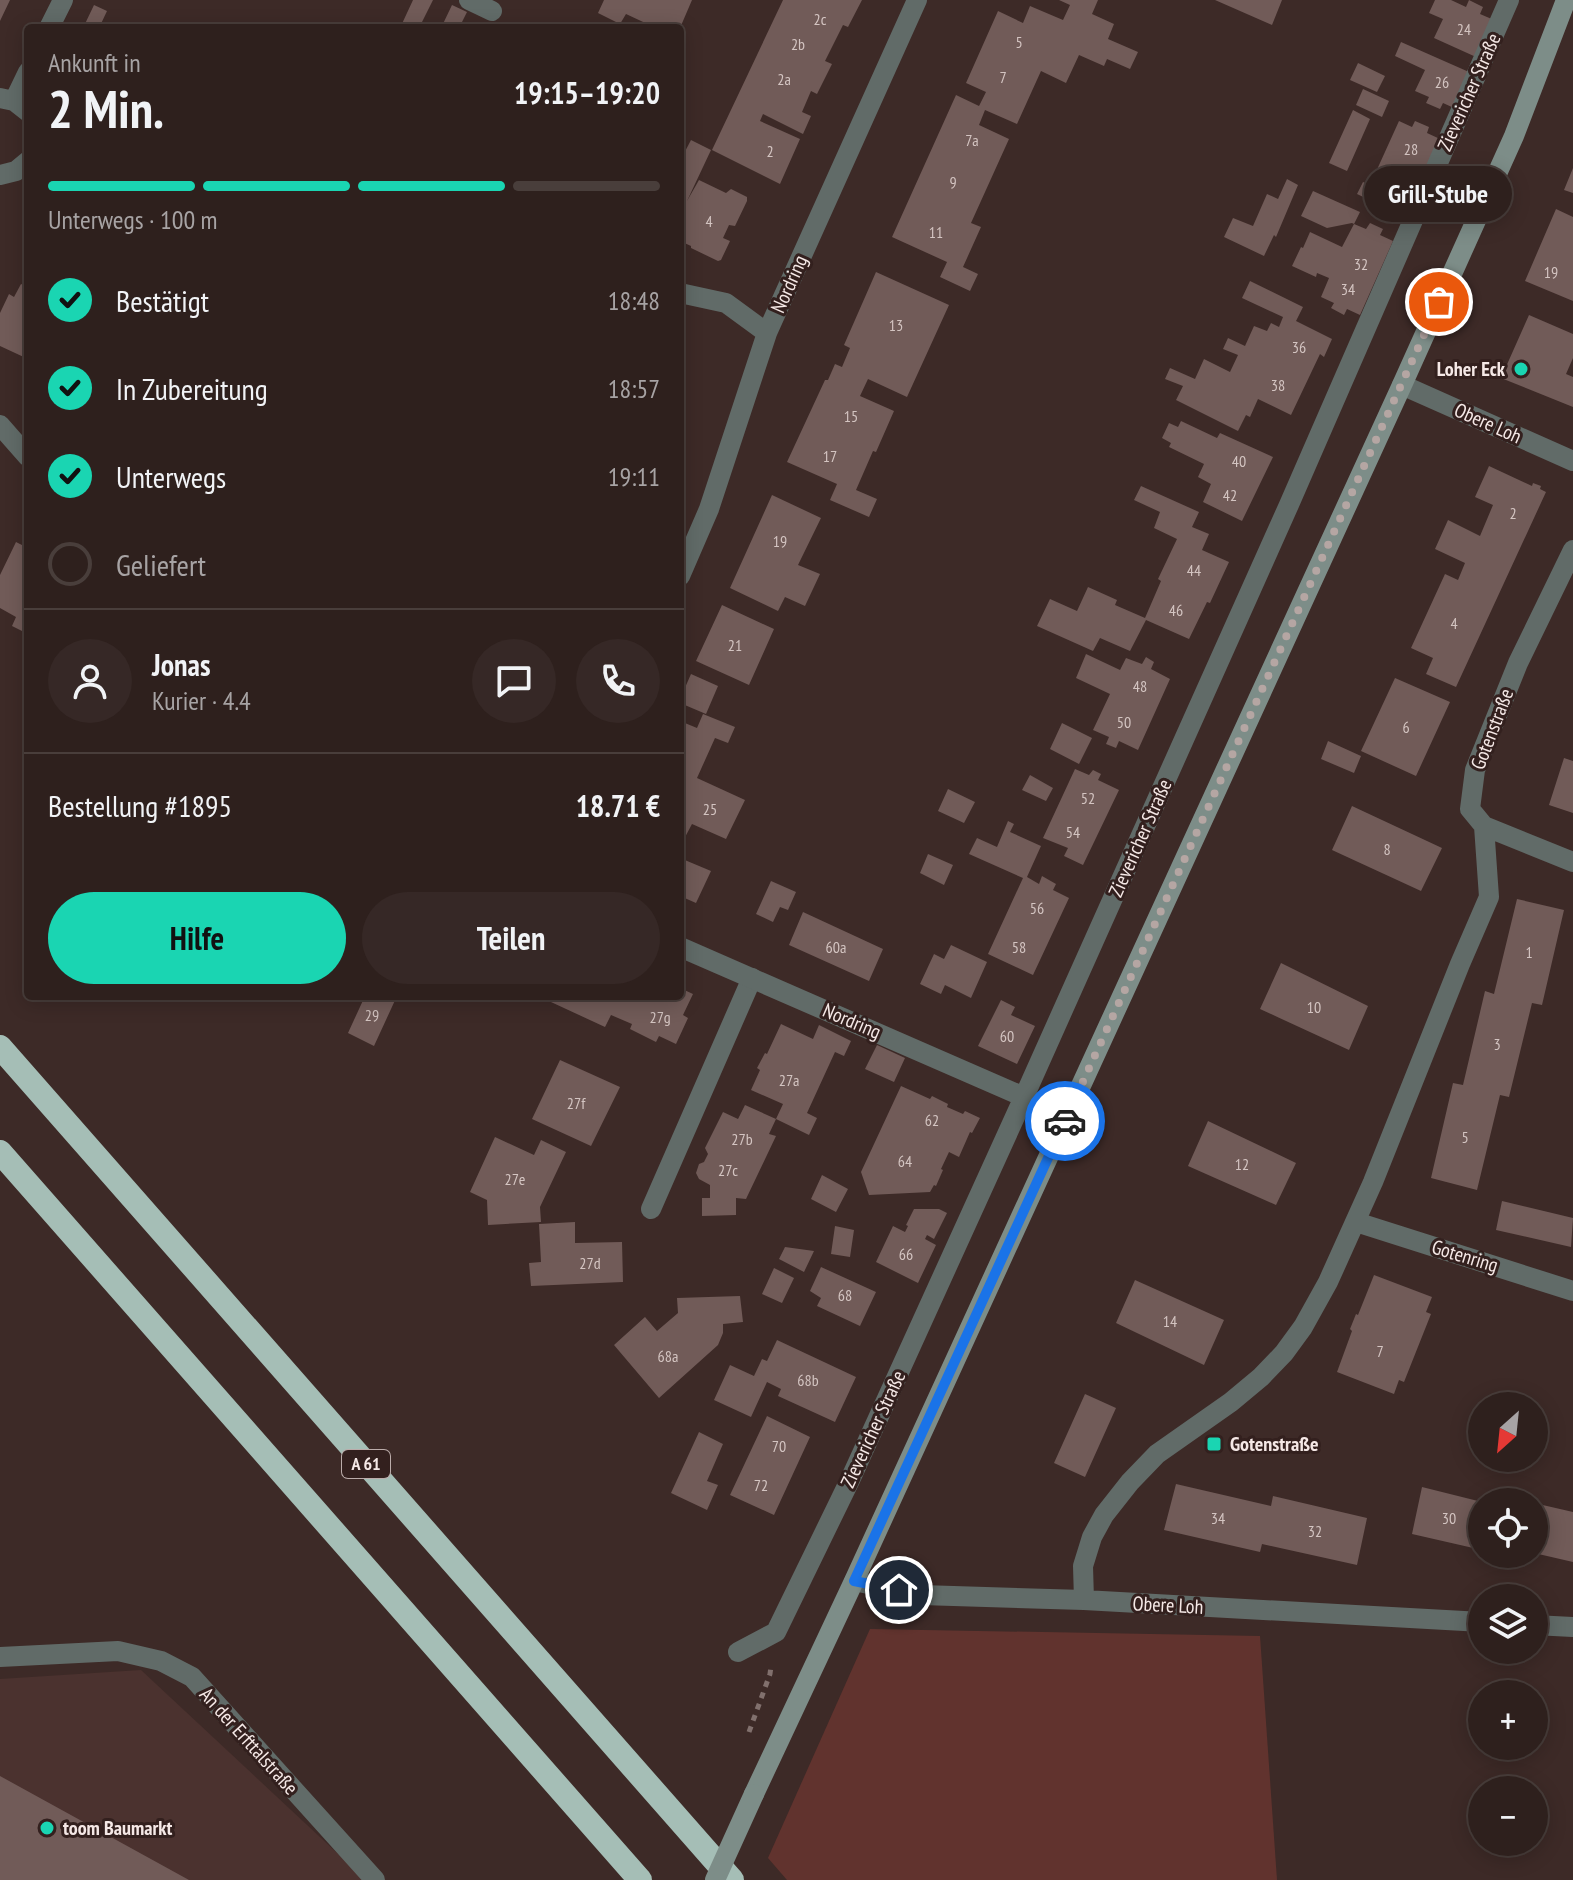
<!DOCTYPE html>
<html lang="de">
<meta charset="utf-8">
<style>
:root{--surface:#2e201d;--page:#362826;--text:#f1f3f6;--muted:#a7a3a4;--line:#493e3b;--accent:#1ad5b2}
body{margin:0;font-family:"PT Sans Narrow",sans-serif;background:var(--page);color:var(--text);height:100vh;display:flex;flex-direction:column;font-size:30px;white-space:nowrap}
*{box-sizing:border-box;margin:0}
p{font-size:26px;color:var(--muted)}
.icon{flex:none;width:44px;height:44px;fill:none;stroke:currentColor;stroke-width:2;stroke-linecap:round;stroke-linejoin:round}
.map{position:relative;flex:1;overflow:hidden}
.details{position:absolute;left:24px;top:24px;width:660px;height:976px;display:flex;flex-direction:column;background:var(--surface);border-radius:8px;box-shadow:0 4px 20px #0003,0 0 0 2px var(--line)}
.details>*{flex:none}
.needle{width:52px;rotate:207deg}
.buttons{position:absolute;left:1468px;top:1392px;display:grid;gap:16px}
.buttons a{display:grid;place-items:center;width:80px;height:80px;border-radius:50%;background:var(--surface);box-shadow:0 4px 20px #0003,0 0 0 2px var(--line);font-size:40px}
.pin{position:absolute;display:grid;place-items:center;width:68px;height:68px;color:#fff;margin:-34px;border:4px solid #fff;border-radius:50%;box-shadow:0 2px 8px #0007}
.courier{position:absolute;display:grid;place-items:center;width:80px;height:80px;margin:-40px;border:6px solid #1a73e8;border-radius:50%;background:#fff;color:#222;box-shadow:0 2px 10px #0007}
.bubble{position:absolute;height:56px;border-radius:28px;background:var(--surface);box-shadow:0 4px 20px #0003,0 0 0 2px var(--line);font-size:26px;font-weight:800;line-height:56px;text-align:center}
.summary em{font-style:normal;font-weight:800}
.summary div{display:flex;flex-direction:column-reverse}
.summary{display:flex;align-items:center;justify-content:space-between;height:136px;padding:0 24px}
h1{font-size:52px;font-weight:800;line-height:60px}
.bar{display:grid;grid-template-columns:repeat(4,1fr);gap:12px 8px;align-content:center;height:96px;padding:0 24px}
.bar i{height:10px;border-radius:6px;background:var(--line)}
.bar .current{background:var(--accent)}
.bar p{grid-column:span 4}
.line{display:flex;align-items:center;gap:20px;padding:0 24px;border-top:2px solid var(--line)}
.line div{flex:1}
.round{display:grid;place-items:center;flex:none;width:84px;height:84px;border-radius:42px;background:var(--page)}
ol{padding:0 24px;list-style:none}
li{display:flex;align-items:center;gap:24px;height:88px}
li p{margin-inline-start:auto}
li .icon{padding:8px;border-radius:50%;background:var(--accent);color:#111;stroke-width:4}
li:last-child{color:var(--muted)}
li i{width:44px;height:44px;border:4px solid var(--line);border-radius:50%}
.action{display:flex;gap:16px;margin-top:auto;padding:16px 24px}
.action a{flex:1;height:92px;border-radius:48px;background:var(--accent);color:#111;font-size:32px;font-weight:800;line-height:92px;text-align:center}
.action a+a{background:var(--page);color:var(--text)}
.map>svg:first-child{display:block}
.built{fill:#4b322f}
.green{fill:#61332e}
.building{fill:#715b58}
.lines{fill:none;stroke-linecap:round;stroke-linejoin:round}
.path{stroke:#81706d;stroke-width:5;stroke-dasharray:6 6;stroke-linecap:butt}
.lane{stroke:#616b68;stroke-width:20}
.street{stroke:#616b68;stroke-width:20}
.secondary{stroke:#7d8d88;stroke-width:20}
.highway{stroke:#a5beb6;stroke-width:24}
.secondary-bridge{stroke:#7d8d88;stroke-width:20}
.done{stroke:#b5a6a3;stroke-width:8;stroke-dasharray:0 14.4}
.route{stroke:#1a73e8;stroke-width:10}
.poi-dot{fill:#1ad5b2;stroke:#33201e;stroke-width:3}
.labels{text-anchor:middle;stroke-width:6;stroke-linejoin:round;paint-order:stroke}
.number-label{font-size:16px;fill:#d4c5c2}
.shield{fill:#33201e;stroke:#bbacaa;stroke-width:2}
.shield-label{font-size:18px;font-weight:bold;fill:#f5e8e6}
.street-label{font-size:20px;fill:#f5e8e6;stroke:#33201e}
.poi-label{font-size:20px;font-weight:bold;fill:#f5e8e6;stroke:#33201e;text-anchor:start}
</style>
<div class="map">
<svg width="1573" height="1880" viewBox="0 0 1573 1880">
<rect width="100%" height="100%" fill="#3d2a27"/>
<!-- built -->
<path class="built" d="M141,1670L366,1880H0V1679Z"/>
<!-- green -->
<path class="green" d="M870,1629L1260,1636L1277,1880H787L768,1858Z"/>
<!-- building -->
<path class="building" d="M0,0H10L0,21Z
M413,0H433L419,28H400Z
M604,0H692L680,28H656L626,14L620,24L598,13Z
M783,0H862L848,27L843,25L825,61L832,64L817,94L811,91L802,112L811,116L803,134L763,114L760,121L800,139L780,184L712,150Z
M1059,0H1098L1092,14L1114,24L1108,39L1138,52L1130,69L1107,59L1104,66L1079,55L1066,83L1041,71L1017,124L985,110L979,125L1009,139L971,223L981,227L963,267L978,274L970,291L940,277L947,262L892,237L956,95L979,106L986,92L966,83L998,11L1023,23L1030,6L1063,20L1070,5Z
M1215,0H1282L1272,25Z
M1435,0H1451L1466,7L1469,0L1483,7L1480,14L1494,20L1476,57L1434,38L1443,19L1429,13Z
M94,5L107,11L99,28H83Z
M452,5L467,12L459,28H441Z
M1401,42L1469,72L1454,108L1443,103L1440,109L1426,103L1429,97L1415,91L1425,70L1395,56Z
M1358,63L1385,76L1377,92L1350,80Z
M1363,89L1389,101L1382,117L1356,105Z
M1353,110L1370,119L1347,171L1329,163Z
M1399,121L1412,127L1415,121L1429,127L1427,133L1440,139L1405,215L1392,209L1389,215L1376,209L1378,204L1357,194L1363,182L1370,185Z
M691,140L711,150L687,201L699,180L726,193L731,189L747,197V201L735,226L729,225L723,238L730,241L721,260L718,261L691,248V246L680,241V161Z
M1573,168V193L1564,190Z
M1287,179L1298,185L1276,237L1274,235L1264,256L1224,237L1233,218L1253,226L1267,194L1278,199Z
M1313,191L1360,212L1354,224L1366,229L1370,223L1383,229L1380,235L1393,241L1360,315L1347,309L1344,315L1331,308L1334,303L1321,297L1329,278L1317,273L1316,277L1292,266L1301,247L1303,248L1310,232L1342,247L1354,224L1352,223L1327,228L1301,216Z
M1556,209L1573,217V301L1525,281Z
M876,272L949,305L907,397L868,379L860,396L894,411L876,452L873,451L856,490L877,499L869,517L830,500L837,484L787,462L825,380H828L835,364L842,367L850,348L844,345Z
M1250,281L1303,307L1296,321L1332,339L1324,357L1320,354L1291,415L1258,399L1250,417L1246,415L1238,431L1176,400L1183,386L1165,379L1170,368L1195,379L1204,359L1230,372L1238,355L1223,349L1228,338L1245,346L1254,326L1267,331L1271,323L1279,327L1283,317L1242,298Z
M21,284L28,287V359L0,346V313L9,294L14,297Z
M1529,315L1573,334V358L1566,374L1573,377V407L1501,378Z
M1181,421L1217,438L1220,433L1273,457L1242,521L1203,502L1211,484L1198,477L1204,464L1169,447L1171,443L1162,438L1169,423L1178,427Z
M1489,466L1532,486L1533,483L1541,486L1540,489L1546,492L1456,687L1426,674L1433,658L1411,648L1445,574L1458,580L1465,563L1435,549L1448,520L1480,536L1493,505L1475,497Z
M1141,486L1199,512L1192,527L1209,534L1202,550L1229,562L1210,603L1207,602L1189,639L1146,620L1130,651L1100,638L1093,651L1037,626L1050,599L1077,611L1088,587L1117,600L1115,605L1145,618L1161,581L1158,579L1177,539L1154,528L1160,512L1134,500Z
M772,495L821,518L798,565L820,574L805,606L785,597L778,611L730,588Z
M16,542L28,548V634L12,626L16,617L0,608V575Z
M722,605L774,629L749,685L696,661Z
M1086,654L1120,670L1126,658L1142,664L1146,657L1154,662L1151,669L1170,679L1138,750L1119,741L1116,748L1106,744L1109,737L1093,730L1110,694L1076,678Z
M691,674L718,686L706,714L680,703V699Z
M1395,678L1450,702L1416,776L1361,751Z
M703,714L735,727L728,743L715,738L697,778L745,800L726,839L692,824L683,841L680,839V721L697,728Z
M1062,723L1092,738L1079,764L1050,749Z
M1328,741L1361,756L1354,773L1321,759Z
M1564,758L1573,761V813L1549,805Z
M1075,769L1089,775L1093,770L1101,774L1098,780L1119,790L1083,865L1064,856L1068,848L1043,838Z
M1030,775L1053,788L1046,801L1022,790Z
M948,789L975,802L964,823L938,811Z
M1352,806L1442,848L1421,891L1332,850Z
M1008,821L1014,824L1010,832L1041,846L1027,877L1039,884L1042,876L1056,884L1053,890L1069,898L1033,975L988,954L1023,878L969,854L977,838L997,847Z
M928,854L953,865L944,885L920,873Z
M680,858L711,871L696,903L680,896Z
M771,881L796,892L788,910L780,907L773,922L756,914Z
M1517,899L1564,910L1542,1005L1532,1003L1509,1097L1500,1095L1477,1190L1431,1178L1453,1083L1463,1085L1485,991L1494,994Z
M803,912L883,949L869,981L789,945Z
M951,945L987,962L971,998L945,985L941,994L920,984L934,954L944,959Z
M1281,963L1368,1006L1349,1050L1260,1009Z
M680,988L693,994L683,1015L688,1018L676,1044L659,1036L656,1042L630,1029L632,1024L611,1015L605,1027L538,996H680Z
M365,996H397L374,1046L348,1033Z
M1001,1000L1015,1007L1011,1015L1035,1026L1017,1064L978,1046Z
M781,1024L813,1039L819,1025L851,1041L844,1056L835,1052L807,1113L817,1118L809,1135L776,1119L783,1104L751,1090L760,1070L757,1068L765,1053L767,1054Z
M877,1045L905,1058L894,1082L865,1069Z
M560,1060L620,1087L591,1146L532,1119Z
M901,1086L930,1099L932,1096L948,1104L947,1107L963,1114L965,1111L980,1118L972,1133L970,1132L959,1157L949,1152L941,1169L943,1170L936,1186L934,1185L930,1192L869,1195L861,1172Z
M745,1105L776,1119L769,1134L776,1136L746,1199L736,1198V1215L702,1216V1198H710V1185L699,1179L696,1173L699,1164L704,1162L708,1154L705,1148L723,1112L738,1119Z
M1208,1121L1296,1163L1276,1205L1188,1166Z
M495,1137L534,1155L541,1140L566,1152L540,1207L541,1222L488,1225L487,1200L470,1192Z
M822,1175L848,1189L836,1212L811,1199Z
M1502,1201L1573,1218L1571,1247L1496,1230Z
M914,1209H939L947,1213L934,1239L927,1235L925,1239L936,1245L918,1283L876,1262L893,1226L905,1232L908,1226L906,1225Z
M575,1222V1243L622,1242L623,1282L531,1286L529,1263L541,1262L539,1224Z
M835,1226L854,1230L850,1257L831,1254Z
M785,1247L814,1251L804,1272L779,1259Z
M821,1267L876,1292L860,1326L817,1306L821,1298L810,1291Z
M774,1268L794,1278L782,1303L762,1294Z
M1374,1275L1432,1297L1426,1312L1431,1314L1404,1382L1399,1380L1394,1394L1337,1372L1352,1331L1350,1329L1356,1314L1358,1315Z
M1135,1280L1224,1320L1204,1365L1116,1323Z
M740,1296L743,1322L723,1324V1333L718,1345L659,1398L614,1345L645,1317L657,1331L678,1313L677,1298Z
M777,1340L856,1377L835,1422L778,1396L781,1389L767,1382L751,1417L714,1400L730,1365L754,1376L762,1359L767,1361Z
M1085,1394L1116,1408L1085,1477L1054,1463Z
M767,1416L810,1437L774,1515L730,1495Z
M699,1432L723,1444L707,1481L718,1485L707,1510L671,1493Z
M1176,1484L1271,1506L1273,1496L1367,1518L1357,1565L1262,1544L1260,1552L1164,1530Z
M1422,1487L1482,1502V1550L1412,1534Z
M1534,1503L1573,1512V1562L1534,1553Z
M0,1776L189,1880H0Z"/>
<g class="lines">
<!-- path -->
<path class="path" d="M749,1732L770,1674L771,1666"/>
<!-- lane -->
<path class="lane" d="M651,1209L752,978"/>
<!-- street -->
<path class="street" d="M469,0L492,11
M49,28L63,0
M0,98L14,101L28,112
M14,101L28,72
M0,175L16,171L28,161
M680,293L726,303L767,333
M1402,385L1573,461
M0,425L28,457
M680,576L709,509L767,333L917,0
M1484,826L1573,862
M680,947L1024,1097
M1356,1222L1573,1291
M854,1581L921,1595L1084,1600L1482,1622
M1084,1600L1083,1566L1092,1537L1104,1515L1130,1482L1157,1454L1231,1402L1261,1377L1284,1353L1303,1327L1328,1282L1373,1182L1460,964L1489,897L1484,826L1470,809L1475,770L1518,663L1573,550
M1534,1625L1573,1627
M738,1652L776,1632L850,1480L1024,1097L1288,507L1509,0
M0,1657L118,1651L161,1661L192,1677L375,1880"/>
<!-- secondary -->
<path class="secondary" d="M754,1794L854,1581L1402,385L1514,136L1566,0"/>
<!-- highway -->
<path class="highway" d="M0,1047L732,1880
M0,1152L640,1880"/>
<!-- secondary-bridge -->
<path class="secondary-bridge" d="M715,1880L754,1794"/>
</g>
<g class="lines">
<!-- done -->
<path class="done" d="M1065,1121L1439,302"/>
<!-- route -->
<path class="route" d="M899,1590L854,1581L1065,1121"/>
</g>
<!-- markers -->
<g class="poi-dot">
<circle cx="1521" cy="369" r="8"/>
<rect x="1206" y="1436" width="16" height="16" rx="4"/>
<circle cx="47" cy="1828" r="8"/>
</g>
<g class="labels">
<!-- number labels -->
<g class="number-label">
<text x="820" y="25">2c</text>
<text x="1464" y="35">24</text>
<text x="1019" y="48">5</text>
<text x="798" y="50">2b</text>
<text x="1003" y="83">7</text>
<text x="784" y="85">2a</text>
<text x="1442" y="88">26</text>
<text x="972" y="146">7a</text>
<text x="1411" y="155">28</text>
<text x="770" y="157">2</text>
<text x="953" y="188">9</text>
<text x="709" y="227">4</text>
<text x="936" y="238">11</text>
<text x="1361" y="270">32</text>
<text x="1551" y="278">19</text>
<text x="1348" y="295">34</text>
<text x="896" y="331">13</text>
<text x="1299" y="353">36</text>
<text x="1278" y="391">38</text>
<text x="851" y="422">15</text>
<text x="830" y="462">17</text>
<text x="1239" y="467">40</text>
<text x="1230" y="501">42</text>
<text x="1513" y="519">2</text>
<text x="780" y="547">19</text>
<text x="1194" y="576">44</text>
<text x="1176" y="616">46</text>
<text x="1454" y="629">4</text>
<text x="735" y="651">21</text>
<text x="1140" y="692">48</text>
<text x="1124" y="728">50</text>
<text x="1406" y="733">6</text>
<text x="1088" y="804">52</text>
<text x="710" y="815">25</text>
<text x="1073" y="838">54</text>
<text x="1387" y="855">8</text>
<text x="1037" y="914">56</text>
<text x="836" y="953">60a</text>
<text x="1019" y="953">58</text>
<text x="1529" y="958">1</text>
<text x="1314" y="1013">10</text>
<text x="372" y="1021">29</text>
<text x="660" y="1023">27g</text>
<text x="1007" y="1042">60</text>
<text x="1497" y="1050">3</text>
<text x="789" y="1086">27a</text>
<text x="576" y="1109">27f</text>
<text x="932" y="1126">62</text>
<text x="1465" y="1143">5</text>
<text x="742" y="1145">27b</text>
<text x="905" y="1167">64</text>
<text x="1242" y="1170">12</text>
<text x="728" y="1176">27c</text>
<text x="515" y="1185">27e</text>
<text x="906" y="1260">66</text>
<text x="590" y="1269">27d</text>
<text x="845" y="1301">68</text>
<text x="1170" y="1327">14</text>
<text x="1380" y="1357">7</text>
<text x="668" y="1362">68a</text>
<text x="808" y="1386">68b</text>
<text x="779" y="1452">70</text>
<text x="761" y="1491">72</text>
<text x="1218" y="1524">34</text>
<text x="1449" y="1524">30</text>
<text x="1315" y="1537">32</text>
</g>
<!-- shield labels -->
<rect class="shield" x="342" y="1450" width="48" height="28" rx="6"/>
<g class="shield-label">
<text x="366" y="1470">A 61</text>
</g>
<!-- street labels -->
<g class="street-label">
<text transform="translate(1469 92) rotate(-66)" y="7">Zievericher Straße</text>
<text transform="translate(789 284) rotate(-66)" y="7">Nordring</text>
<text transform="translate(1488 423) rotate(24)" y="7">Obere Loh</text>
<text transform="translate(1492 729) rotate(-69)" y="7">Gotenstraße</text>
<text transform="translate(1140 838) rotate(-66)" y="7">Zievericher Straße</text>
<text transform="translate(852 1021) rotate(23)" y="7">Nordring</text>
<text transform="translate(1465 1256) rotate(17)" y="7">Gotenring</text>
<text transform="translate(873 1429) rotate(-65)" y="7">Zievericher Straße</text>
<text transform="translate(1168 1605) rotate(3)" y="7">Obere Loh</text>
<text transform="translate(249 1741) rotate(48)" y="7">An der Erfttalstraße</text>
</g>
<!-- poi labels -->
<g class="poi-label">
<text x="1505" y="376" text-anchor="end">Loher Eck</text>
<text x="1230" y="1451">Gotenstraße</text>
<text x="63" y="1835">toom Baumarkt</text>
</g>
</g>
</svg>
<div class="buttons">
<a><svg class="needle" viewBox="-14 -14 28 28"><path d="M0-13l5 13h-10z" fill="#e53935"/><path d="M0 13l5-13h-10z" fill="#a7a3a4"/></svg></a>
<a><svg class="icon" aria-label="locate" viewBox="0 0 24 24"><circle cx="12" cy="12" r="6"/><path d="M12 2v4M12 18v4M2 12h4M18 12h4"/></svg></a>
<a><svg class="icon" aria-label="layers" viewBox="0 0 24 24"><path d="M12 4l9 5-9 5-9-5zM3 14l9 5 9-5"/></svg></a>
<a>+</a>
<a>−</a>
</div>
<div class="pin" style="left:1439px;top:302px;background:#ea580c"><svg class="icon" aria-label="bag" viewBox="0 0 24 24"><path d="M5 8h14l-1 12H6zM9 8a3 3 0 0 1 6 0"/></svg></div>
<div class="pin" style="left:899px;top:1590px;background:#1f2937"><svg class="icon" aria-label="home" viewBox="0 0 24 24"><path d="M3 11l9-7 9 7M6 9v11h12V9"/></svg></div>
<div class="courier" style="left:1065px;top:1121px"><svg class="icon" aria-label="car" viewBox="0 0 24 24"><path d="M5 17H2v-5l4-1 3-4h7l3 4 3 1v5h-3M9 17h6M6 11h13"/><circle cx="7" cy="17" r="2"/><circle cx="17" cy="17" r="2"/></svg></div>
<div class="bubble" style="left:1364px;top:166px;width:148px">Grill-Stube</div>
<section class="details">
<div class="summary"><div><h1>2 Min.</h1><p>Ankunft in</p></div><em>19:15–19:20</em></div>
<div class="bar"><i class="current"></i><i class="current"></i><i class="current"></i><i></i><p>Unterwegs · 100 m</p></div>
<ol>
<li><svg class="icon" aria-label="check" viewBox="0 0 24 24"><path d="M5 12l5 5 9-10"/></svg>Bestätigt<p>18:48</p></li>
<li><svg class="icon" aria-label="check" viewBox="0 0 24 24"><path d="M5 12l5 5 9-10"/></svg>In Zubereitung<p>18:57</p></li>
<li><svg class="icon" aria-label="check" viewBox="0 0 24 24"><path d="M5 12l5 5 9-10"/></svg>Unterwegs<p>19:11</p></li>
<li><i></i>Geliefert</li>
</ol>
<div class="line" style="height:144px"><a class="round"><svg class="icon" aria-label="person" viewBox="0 0 24 24"><circle cx="12" cy="8" r="4"/><path d="M4 21q1-7 8-7t8 7"/></svg></a><div><b>Jonas</b><p>Kurier · 4.4</p></div><a class="round"><svg class="icon" aria-label="chat" viewBox="0 0 24 24"><path d="M4 5h16v11H9l-5 4z"/></svg></a><a class="round"><svg class="icon" aria-label="phone" viewBox="0 0 24 24"><path d="M5 4h4l2 5-3 2q2 4 5 5l2-3 5 2v4C11 20 4 13 5 4z"/></svg></a></div>
<div class="line" style="height:104px"><div>Bestellung #1895</div><b>18.71 €</b></div>
<div class="action"><a>Hilfe</a><a>Teilen</a></div>
</section>
</div>
